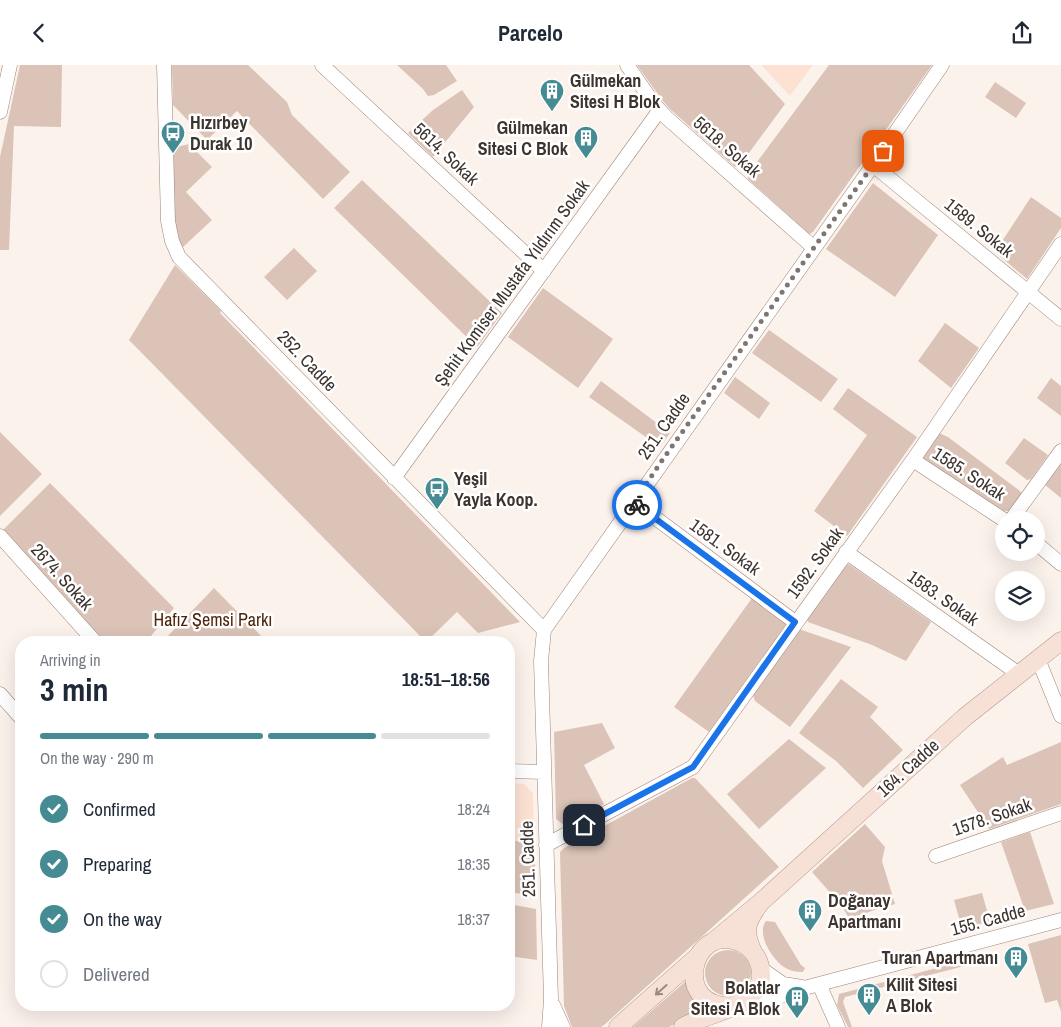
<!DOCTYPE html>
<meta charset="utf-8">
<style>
:root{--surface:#fff;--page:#f2f2f3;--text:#1f2937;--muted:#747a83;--line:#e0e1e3;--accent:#448b94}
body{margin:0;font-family:"Archivo Narrow",sans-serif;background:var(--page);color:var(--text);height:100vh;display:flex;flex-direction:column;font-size:19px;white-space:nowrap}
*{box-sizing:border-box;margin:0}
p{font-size:16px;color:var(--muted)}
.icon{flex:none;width:28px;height:28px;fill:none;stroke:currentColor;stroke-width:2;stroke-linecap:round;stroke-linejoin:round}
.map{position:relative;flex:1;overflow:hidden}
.side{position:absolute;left:15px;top:571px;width:500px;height:375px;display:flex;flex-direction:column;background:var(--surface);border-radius:20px;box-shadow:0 5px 20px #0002}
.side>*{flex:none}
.fabs{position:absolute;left:995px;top:446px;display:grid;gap:10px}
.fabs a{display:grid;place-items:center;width:50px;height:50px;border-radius:50%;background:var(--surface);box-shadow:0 5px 20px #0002;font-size:25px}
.pin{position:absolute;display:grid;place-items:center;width:42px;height:42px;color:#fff;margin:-21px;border-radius:10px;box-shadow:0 2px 8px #0006}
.courier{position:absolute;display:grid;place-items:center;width:50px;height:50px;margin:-25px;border:4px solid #1a73e8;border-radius:50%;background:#fff;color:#222;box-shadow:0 1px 6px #0007}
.summary em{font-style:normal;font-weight:800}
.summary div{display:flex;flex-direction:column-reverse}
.summary{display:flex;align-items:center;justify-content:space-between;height:85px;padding:0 25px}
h1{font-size:32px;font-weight:800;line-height:38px}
.bar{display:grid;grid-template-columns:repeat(4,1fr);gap:8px 5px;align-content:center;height:60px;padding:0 25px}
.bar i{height:6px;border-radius:4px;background:var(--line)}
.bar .selected{background:var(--accent)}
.bar p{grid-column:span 4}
ol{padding:0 25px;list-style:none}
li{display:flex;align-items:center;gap:15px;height:55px}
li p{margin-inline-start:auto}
li .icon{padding:5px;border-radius:50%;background:var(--accent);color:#fff;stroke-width:4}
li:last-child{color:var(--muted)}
li i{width:28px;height:28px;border:2px solid var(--line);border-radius:50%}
header{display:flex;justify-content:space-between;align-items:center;height:65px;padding:0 25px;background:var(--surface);font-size:22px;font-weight:800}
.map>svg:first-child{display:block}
.built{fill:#fde2d4}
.green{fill:#dbc3b7}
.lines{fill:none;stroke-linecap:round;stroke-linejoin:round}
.minor-casing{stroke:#9b8478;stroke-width:15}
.major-casing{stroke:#b3978a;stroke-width:19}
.minor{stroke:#fff;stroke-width:14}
.major{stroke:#f7e1d6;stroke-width:18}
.oneway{stroke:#9a8a82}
.done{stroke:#807671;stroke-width:5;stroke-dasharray:0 9}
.route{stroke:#1a73e8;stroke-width:6}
.labels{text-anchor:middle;stroke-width:5;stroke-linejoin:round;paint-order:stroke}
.poi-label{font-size:18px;font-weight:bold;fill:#3e342f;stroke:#fff;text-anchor:start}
.street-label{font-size:18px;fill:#3e342f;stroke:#fff}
.park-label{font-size:18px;fill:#51250a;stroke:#fff}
</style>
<header><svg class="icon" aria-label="back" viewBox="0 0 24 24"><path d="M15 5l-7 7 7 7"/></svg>Parcelo<svg class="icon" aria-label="share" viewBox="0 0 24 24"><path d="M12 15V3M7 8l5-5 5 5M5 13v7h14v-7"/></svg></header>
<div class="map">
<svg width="1061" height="962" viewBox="0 0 1061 962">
<rect width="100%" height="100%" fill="#fcf2ec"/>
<!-- built -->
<path class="built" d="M761,0H813L790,31Z
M509,718L524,719L533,728L534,776H509Z"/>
<!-- green -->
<path class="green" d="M20,0H62L61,62L14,61L9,185H0V92Z
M172,0H248L287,37L292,50L350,107L323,134L237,46L207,75L173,40Z
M397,0H446L457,16L434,30L428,31L423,24Z
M637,0H749L785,39L740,100L735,102L670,44L662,35Z
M829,0H932L813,167L809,169L748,114V109Z
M995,17L1026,38L1016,53L985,32Z
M462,25L474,42L433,92L408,68L433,45Z
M189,79L212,102L186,127L212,155L182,183C169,155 174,114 173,83Z
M362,115L502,248L477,282L334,143Z
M873,118L938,170L895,232L826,184Z
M1031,132L1061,153V163L1027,214L995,187Z
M294,183L317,206L287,235L264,212Z
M175,200L221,246L220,248L520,557L478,568L457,547L426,577L129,275Z
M543,223L613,274L578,323L508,272Z
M945,258L979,283L951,323L918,296Z
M769,265L838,314L821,337L752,288Z
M735,312L770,338L759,354L724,328Z
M1051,313L1061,321V351L1037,333Z
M601,316L670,368L660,382L589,332Z
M848,323L917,372L847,471L814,446L867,370L833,344Z
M0,367L42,409L0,451Z
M939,368L948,372L1020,426L1022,429L1010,446H1002L925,395L923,392Z
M1024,373L1048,390L1031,414L1027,415L1005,398Z
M1061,398V433L1045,420Z
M50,418L174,543L146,577H105L3,465Z
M849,499L931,557L906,596L872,580L808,557L806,552L844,501Z
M214,523L267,577H162Z
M752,533L786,559L709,667L674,642Z
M799,564L851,582L790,662L755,636L753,630Z
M841,614L878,642L870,652L903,685L863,723L836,696L799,668Z
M602,658L615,683L584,700L604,739L565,761L556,754L554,667Z
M789,674L826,703L759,764L727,729Z
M1061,677V739L989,764L960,720L1003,692L1007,700Z
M692,713H695L779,802L604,960L601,962H572L564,941L560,787L564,783Z
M865,759L885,782L882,796L895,839L849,853L841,840L812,807Z
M1030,767L1054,839L1025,846L1001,777Z
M509,776H534L536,831L509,827Z
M982,828L990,856L962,864L954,835Z
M509,839L536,844L537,895L509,891Z
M766,856L775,857L801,900L805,903L803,907C796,907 790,906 784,902C772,894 756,869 766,856Z
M1061,870V946L1057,935L1045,938L1028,879Z
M705 908a23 23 0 1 1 46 0a23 23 0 1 1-46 0Z
M993,888L995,893L845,932L843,937L852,962H848L837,940L839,929Z
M686,916L707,943L669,962H633Z"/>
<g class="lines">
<defs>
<path id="minor" d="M164,0L168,156L172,176L179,192L544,565
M322,0L544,206
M627,0L654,39L667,53L813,182
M0,47L10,0
M873,100L1061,254
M913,395L1004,455
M394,413L659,46
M634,437L795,557
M1011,455L1061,386
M0,471L96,578
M1036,478L1061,499
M846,487L1019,609
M1038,594L1061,651
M0,629L21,653
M509,706L544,707
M546,780L693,702L915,392L1061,179
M936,791L1061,748
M760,903L783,919L802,922
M819,919L838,962
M744,937L775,933L808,922L1061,855
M553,940L563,962
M549,962L551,934L541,596L544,565L873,100L942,0"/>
<path id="major" d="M761,837L965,652L1061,576
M713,877L761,837C747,855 743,864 752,885
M618,962L697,892
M683,962C709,946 776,941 758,895C754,887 748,880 739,877C690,857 671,946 734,941"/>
</defs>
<!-- minor casing -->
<use href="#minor" class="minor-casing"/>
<!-- major casing -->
<use href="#major" class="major-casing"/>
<!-- minor -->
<use href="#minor" class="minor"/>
<!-- major -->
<use href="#major" class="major"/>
</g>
<!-- one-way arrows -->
<defs><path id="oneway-shaft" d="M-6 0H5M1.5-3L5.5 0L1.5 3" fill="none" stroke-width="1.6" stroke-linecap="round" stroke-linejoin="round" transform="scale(1.25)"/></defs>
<use class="oneway" href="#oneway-shaft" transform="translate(661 925) rotate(138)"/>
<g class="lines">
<!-- done -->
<path class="done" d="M637,440L634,437L663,394L883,86"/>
<!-- route -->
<path class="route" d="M584,760L693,702L795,557L637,440"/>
</g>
<!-- icons -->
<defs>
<symbol id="building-pin" viewBox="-11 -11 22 30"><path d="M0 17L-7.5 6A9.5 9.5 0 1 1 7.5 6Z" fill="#448b94" stroke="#fff"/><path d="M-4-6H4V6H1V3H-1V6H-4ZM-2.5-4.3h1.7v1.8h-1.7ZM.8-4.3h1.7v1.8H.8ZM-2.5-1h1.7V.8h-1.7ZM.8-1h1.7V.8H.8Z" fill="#fff"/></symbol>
<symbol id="bus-pin" viewBox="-11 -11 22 30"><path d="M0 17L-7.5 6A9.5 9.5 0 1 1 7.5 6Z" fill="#448b94" stroke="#fff"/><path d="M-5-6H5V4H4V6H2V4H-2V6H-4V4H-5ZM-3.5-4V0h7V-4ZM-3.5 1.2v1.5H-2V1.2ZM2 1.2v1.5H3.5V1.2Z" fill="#fff"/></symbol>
</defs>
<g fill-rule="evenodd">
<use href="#building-pin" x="538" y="12" width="28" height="38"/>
<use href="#bus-pin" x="159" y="54" width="28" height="38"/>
<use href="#building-pin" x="572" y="59" width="28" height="38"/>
<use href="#bus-pin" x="423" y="410" width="28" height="38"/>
<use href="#building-pin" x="796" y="832" width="28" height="38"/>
<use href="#building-pin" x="1002" y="879" width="28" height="38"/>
<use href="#building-pin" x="855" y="916" width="28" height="38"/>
<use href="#building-pin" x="783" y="919" width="28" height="38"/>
</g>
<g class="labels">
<!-- poi labels -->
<g class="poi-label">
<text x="570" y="22">Gülmekan<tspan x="570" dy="21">Sitesi H Blok</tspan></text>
<text x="190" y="64">Hızırbey<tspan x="190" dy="21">Durak 10</tspan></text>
<text x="568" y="69" text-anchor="end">Gülmekan<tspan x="568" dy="21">Sitesi C Blok</tspan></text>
<text x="454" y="420">Yeşil<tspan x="454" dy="21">Yayla Koop.</tspan></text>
<text x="828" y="842">Doğanay<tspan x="828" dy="21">Apartmanı</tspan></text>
<text x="998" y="899" text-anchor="end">Turan Apartmanı</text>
<text x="886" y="926">Kilit Sitesi<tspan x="886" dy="21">A Blok</tspan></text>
<text x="780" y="929" text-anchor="end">Bolatlar<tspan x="780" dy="21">Sitesi A Blok</tspan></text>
</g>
<!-- street labels -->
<g class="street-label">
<text transform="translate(727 82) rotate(41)" y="6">5618. Sokak</text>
<text transform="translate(446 89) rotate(43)" y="6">5614. Sokak</text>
<text transform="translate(979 163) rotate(39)" y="6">1589. Sokak</text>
<text transform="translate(512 218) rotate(-54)" y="6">Şehit Komiser Mustafa Yıldırım Sokak</text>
<text transform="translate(307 296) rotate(46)" y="6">252. Cadde</text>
<text transform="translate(664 361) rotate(-55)" y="6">251. Cadde</text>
<text transform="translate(969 409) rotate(33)" y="6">1585. Sokak</text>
<text transform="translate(725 482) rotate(36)" y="6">1581. Sokak</text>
<text transform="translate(815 498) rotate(-54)" y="6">1592. Sokak</text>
<text transform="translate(62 512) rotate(48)" y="6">2674. Sokak</text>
<text transform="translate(943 533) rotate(35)" y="6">1583. Sokak</text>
<text transform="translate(908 703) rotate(-42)" y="6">164. Cadde</text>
<text transform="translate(992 752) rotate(-19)" y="6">1578. Sokak</text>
<text transform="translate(528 794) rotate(-92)" y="6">251. Cadde</text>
<text transform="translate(988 855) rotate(-15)" y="6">155. Cadde</text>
</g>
<!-- park labels -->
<g class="park-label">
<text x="213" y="561">Hafız Şemsi Parkı</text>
</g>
</g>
</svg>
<div class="fabs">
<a><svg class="icon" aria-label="locate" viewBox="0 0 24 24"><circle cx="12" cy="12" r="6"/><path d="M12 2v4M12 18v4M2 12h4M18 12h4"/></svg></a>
<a><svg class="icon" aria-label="layers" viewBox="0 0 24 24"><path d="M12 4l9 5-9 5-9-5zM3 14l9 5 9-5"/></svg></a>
</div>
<div class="pin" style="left:883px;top:86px;background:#ea580c"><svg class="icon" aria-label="bag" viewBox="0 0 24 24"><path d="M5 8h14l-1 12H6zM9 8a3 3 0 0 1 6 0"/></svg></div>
<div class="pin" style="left:584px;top:760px;background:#1f2937"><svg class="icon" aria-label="home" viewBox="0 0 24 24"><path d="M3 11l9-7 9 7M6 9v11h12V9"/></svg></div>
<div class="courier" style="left:637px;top:440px"><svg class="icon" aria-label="bike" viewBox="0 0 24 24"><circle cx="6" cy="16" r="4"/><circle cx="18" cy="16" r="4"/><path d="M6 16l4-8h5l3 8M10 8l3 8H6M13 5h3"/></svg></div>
<section class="side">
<div class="summary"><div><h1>3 min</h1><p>Arriving in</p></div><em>18:51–18:56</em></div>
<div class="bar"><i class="selected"></i><i class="selected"></i><i class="selected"></i><i></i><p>On the way · 290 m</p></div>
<ol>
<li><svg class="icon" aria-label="check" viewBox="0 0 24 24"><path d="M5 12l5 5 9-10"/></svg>Confirmed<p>18:24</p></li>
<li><svg class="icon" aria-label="check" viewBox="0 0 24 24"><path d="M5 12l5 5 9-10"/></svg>Preparing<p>18:35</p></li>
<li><svg class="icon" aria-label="check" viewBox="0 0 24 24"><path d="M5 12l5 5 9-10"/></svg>On the way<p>18:37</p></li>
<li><i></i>Delivered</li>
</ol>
</section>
</div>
